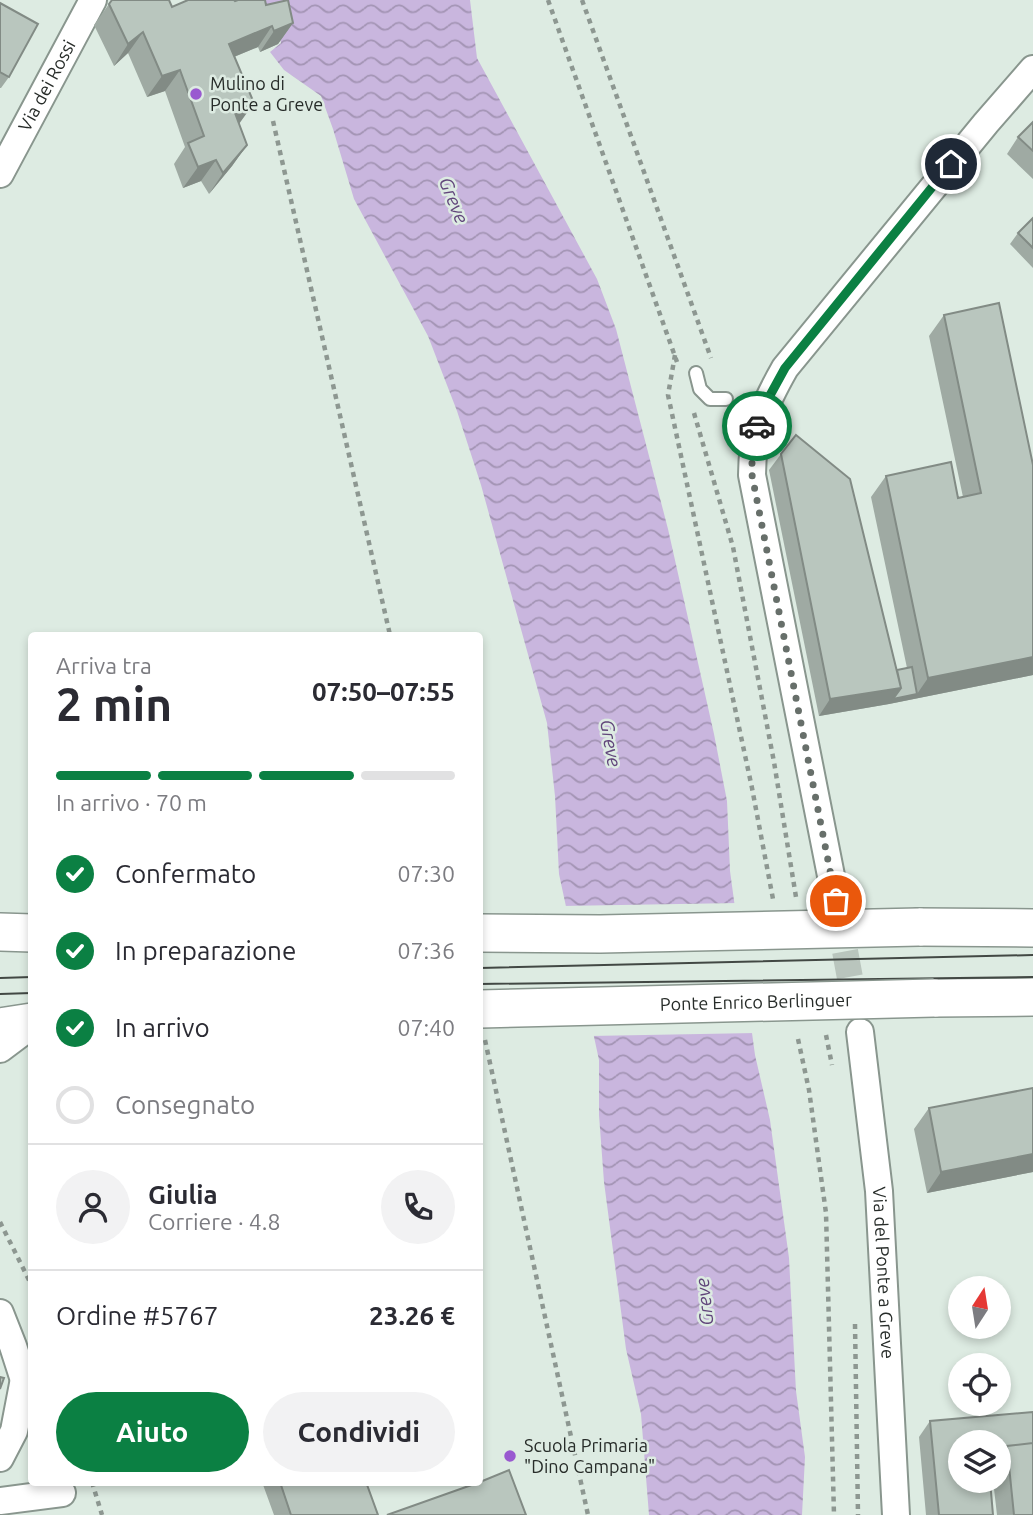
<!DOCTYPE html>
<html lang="it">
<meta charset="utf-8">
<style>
:root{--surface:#fff;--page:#f2f2f3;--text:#2b2b33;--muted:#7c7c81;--line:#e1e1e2;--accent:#0b8043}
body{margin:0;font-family:Ubuntu,sans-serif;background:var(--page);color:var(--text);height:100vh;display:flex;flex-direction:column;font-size:26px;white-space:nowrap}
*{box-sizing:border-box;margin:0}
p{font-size:23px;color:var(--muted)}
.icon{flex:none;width:38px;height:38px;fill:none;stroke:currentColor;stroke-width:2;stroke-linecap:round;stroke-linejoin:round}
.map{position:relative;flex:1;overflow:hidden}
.side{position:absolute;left:28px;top:632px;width:455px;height:854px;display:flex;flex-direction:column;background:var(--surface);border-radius:7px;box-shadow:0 4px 10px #0003}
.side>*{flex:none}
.needle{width:46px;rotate:12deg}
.buttons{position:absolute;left:948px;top:1276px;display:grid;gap:14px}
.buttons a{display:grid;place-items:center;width:63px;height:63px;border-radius:50%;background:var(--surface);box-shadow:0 4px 10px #0003;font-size:35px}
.pin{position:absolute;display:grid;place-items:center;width:60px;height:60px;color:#fff;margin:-30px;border:4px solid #fff;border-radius:50%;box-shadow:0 2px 7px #0007}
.courier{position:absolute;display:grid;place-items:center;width:70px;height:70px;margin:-35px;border:5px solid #0b8043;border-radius:50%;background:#fff;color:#222;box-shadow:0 2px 9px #0007}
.overview em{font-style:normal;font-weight:700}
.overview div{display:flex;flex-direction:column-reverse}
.overview{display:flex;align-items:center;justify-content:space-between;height:119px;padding:0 28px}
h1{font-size:46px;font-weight:700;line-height:52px}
.bar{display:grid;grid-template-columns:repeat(4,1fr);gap:10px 7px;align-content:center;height:84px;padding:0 28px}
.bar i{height:9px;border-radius:5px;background:var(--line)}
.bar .current{background:var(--accent)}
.bar p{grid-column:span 4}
.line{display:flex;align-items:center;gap:18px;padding:0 28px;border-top:2px solid var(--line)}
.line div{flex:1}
.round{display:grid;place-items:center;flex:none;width:74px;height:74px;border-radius:37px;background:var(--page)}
ol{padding:0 28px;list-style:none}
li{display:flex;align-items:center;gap:21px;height:77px}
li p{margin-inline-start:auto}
li .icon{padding:7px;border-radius:50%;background:var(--accent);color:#fff;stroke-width:4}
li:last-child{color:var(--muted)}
li i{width:38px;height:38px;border:4px solid var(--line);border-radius:50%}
.cta{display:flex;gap:14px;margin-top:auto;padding:14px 28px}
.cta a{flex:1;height:80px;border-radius:42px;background:var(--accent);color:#fff;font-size:28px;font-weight:700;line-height:80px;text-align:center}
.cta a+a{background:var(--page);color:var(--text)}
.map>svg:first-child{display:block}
.water{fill:url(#water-waves)}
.pier{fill:#ddebe2}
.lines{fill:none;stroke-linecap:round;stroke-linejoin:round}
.minor-tunnel{stroke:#b9c5bd;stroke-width:26;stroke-dasharray:26 13;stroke-linecap:butt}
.service-casing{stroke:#89968e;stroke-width:16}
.minor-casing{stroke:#89968e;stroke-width:30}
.secondary-casing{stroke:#89968e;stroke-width:40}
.path{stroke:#8d9791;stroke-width:4.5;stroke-dasharray:5 5;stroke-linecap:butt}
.service{stroke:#fff;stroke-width:12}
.minor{stroke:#fff;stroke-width:26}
.secondary{stroke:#fff;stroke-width:37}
.tram{stroke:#424844;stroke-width:2}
.secondary-bridge-casing{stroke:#89968e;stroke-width:40;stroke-linecap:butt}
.secondary-bridge{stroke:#fff;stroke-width:37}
.wall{fill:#9faaa3}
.shaded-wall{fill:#828b85}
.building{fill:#b9c6be;stroke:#828b85;stroke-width:2}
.done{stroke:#676f6a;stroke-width:7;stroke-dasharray:0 12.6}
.route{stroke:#0b8043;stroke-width:9}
.poi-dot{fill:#9959d0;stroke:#ddebe2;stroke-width:2.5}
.labels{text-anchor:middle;stroke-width:5;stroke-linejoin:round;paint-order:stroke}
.poi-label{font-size:18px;fill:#272c29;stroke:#ddebe2;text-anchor:start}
.street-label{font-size:18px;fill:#272c29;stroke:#ddebe2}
.water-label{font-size:19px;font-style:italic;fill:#61467b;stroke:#ddebe2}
</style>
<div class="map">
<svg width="1033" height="1515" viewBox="0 0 1033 1515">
<defs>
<pattern id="water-waves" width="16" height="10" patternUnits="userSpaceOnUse" patternTransform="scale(1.75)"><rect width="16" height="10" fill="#c9b6de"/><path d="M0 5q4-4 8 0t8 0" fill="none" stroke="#a394b4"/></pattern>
</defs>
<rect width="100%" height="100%" fill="#ddebe2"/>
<!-- water -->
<path class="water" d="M215,0H470L477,58L597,279L616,329L668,529L714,734L727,801L730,871L755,1055L770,1120L789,1258L796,1391L805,1457L802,1515H649L641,1414L626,1349L604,1182L599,1115V1060L559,874L555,796L547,723L481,485L457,411L428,336L354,199L333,129L321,96L284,70L270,52L281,43L275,19Z"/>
<!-- pier -->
<path class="pier" d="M738,903L756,1033L590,1036L562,906Z"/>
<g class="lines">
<!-- minor-tunnel -->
<path class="minor-tunnel" d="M838,913L857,1016"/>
<defs>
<path id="service" d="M696,373L700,389L710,399H726"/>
<g id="minor">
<path id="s1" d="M0,174L93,0"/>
<path d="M836,901L752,475C752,432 764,405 785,368L986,123L1033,69"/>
<path id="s2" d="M860,1032L879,1191L896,1515"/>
<path d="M0,1049L32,1025"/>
<path d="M0,1313L13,1346L32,1405"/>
<path d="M0,1458L14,1431L23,1384"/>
<path d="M0,1501L62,1493"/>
</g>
<path id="secondary" d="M919,927L1033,928
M0,932L32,933
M934,998L1033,997
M0,1027L32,1022"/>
</defs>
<!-- service casing -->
<use href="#service" class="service-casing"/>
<!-- minor casing -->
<use href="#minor" class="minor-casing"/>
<!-- secondary casing -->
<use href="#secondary" class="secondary-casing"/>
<!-- path -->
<path class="path" d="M548,0L677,362
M582,0L711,358
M273,121L390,635
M675,355L668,395L752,788L773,899
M694,413L733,547L774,762L796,897
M826,1035L832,1065
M798,1039L809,1090L826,1213L834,1515
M485,1040L588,1515
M0,1222L32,1286
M855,1324L858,1515
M92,1482L102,1515"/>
<!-- service -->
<use href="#service" class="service"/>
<!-- minor -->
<use href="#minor" class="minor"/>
<!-- secondary -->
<use href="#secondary" class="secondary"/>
<!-- tram -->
<path class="tram" d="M480,968L1033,955
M0,978L32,977
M480,984L1033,977
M0,994L32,993"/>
<defs>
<g id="secondary-bridge">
<path d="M480,933L600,934L919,927"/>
<path id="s3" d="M480,1009L934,998"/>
</g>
</defs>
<!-- secondary-bridge casing -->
<use href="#secondary-bridge" class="secondary-bridge-casing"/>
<!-- secondary-bridge -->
<use href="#secondary-bridge" class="secondary-bridge"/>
</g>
<!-- wall -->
<path class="wall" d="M235,1L266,5L293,23L278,44L260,52L258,47L234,57L239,124L247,145L232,166L209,194L201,181L183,188L174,164L185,147L165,91L147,97L128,53L114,66L94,25L109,4L172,7Z
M0,3L9,77L1,88H0Z
M1033,122V179L1007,154L1018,137Z
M1033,218V268L1010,244L1018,233Z
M944,315L1033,465V675L889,704L819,716L769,470L781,454L897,670L907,668L871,497L886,476L958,498L963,497L929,336Z
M1033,1088V1172L927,1193L914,1129L929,1108Z
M1033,1412V1515H997L993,1480H999V1442H961L993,1515H926L919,1437L930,1421Z
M262,1482H366L378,1515H274Z"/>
<!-- shaded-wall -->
<path class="shaded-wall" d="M293,23L278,44L260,52L274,31Z
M272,26L258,47L214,65L229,44Z
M143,32L128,53L114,66L128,44Z
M180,70L165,91L147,97L162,76Z
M254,103L239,124L235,113Z
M247,145L232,166L209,194L223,173Z
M216,160L201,181L183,188L198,167Z
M1033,657V675L889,704L819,716L830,699L901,688L917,694L928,678Z
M1033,1154V1172L927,1193L941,1172Z"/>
<!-- building -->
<path class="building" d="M112,0H169L172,7L188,0H234L235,1L238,0H265L266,5L288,0L293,23L274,31L272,26L229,44L254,103L235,113L247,145L223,173L216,160L198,167L188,143L204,136L180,70L162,76L143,32L128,44L109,4Z
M0,3L38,24L9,77L0,72Z
M1033,122V151L1018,137Z
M1033,218V248L1018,233Z
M999,303L1033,465V657L928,678L886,476L951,462L958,498L981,493L944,315Z
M796,435L850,479L901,688L830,699L781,454Z
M912,667L917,694L893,699L901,688L897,670Z
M1033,1088V1154L941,1172L929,1108Z
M0,1377L4,1378L0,1389Z
M1033,1412V1443L1007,1446L1004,1450L999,1451V1442H961V1480H990L993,1515H939L930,1421Z
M1033,1443V1515H1014L1007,1446Z
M509,1470L526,1515H387L480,1482Z
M280,1482H366L378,1515H291Z"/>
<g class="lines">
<!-- done -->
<path class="done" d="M757,426L752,448V475L836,901"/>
<!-- route -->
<path class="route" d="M757,426L768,399L785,368L951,164"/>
</g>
<!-- markers -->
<g class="poi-dot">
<circle cx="196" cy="94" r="7"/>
<circle cx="510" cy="1456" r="7"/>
</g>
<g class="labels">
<!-- poi labels -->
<g class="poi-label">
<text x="210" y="90">Mulino di<tspan x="210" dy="21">Ponte a Greve</tspan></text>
<text x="524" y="1452">Scuola Primaria<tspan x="524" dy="21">"Dino Campana"</tspan></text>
</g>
<!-- street labels -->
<g class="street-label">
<text dy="6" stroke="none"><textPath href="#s1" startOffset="100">Via dei Rossi</textPath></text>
<text dy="6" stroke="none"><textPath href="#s3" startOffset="276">Ponte Enrico Berlinguer</textPath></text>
<text dy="6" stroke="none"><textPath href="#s2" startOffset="242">Via del Ponte a Greve</textPath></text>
</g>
<!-- water labels -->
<g class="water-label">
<text transform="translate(454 200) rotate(68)" y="7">Greve</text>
<text transform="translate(611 743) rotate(80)" y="7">Greve</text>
<text transform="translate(704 1302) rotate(-96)" y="7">Greve</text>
</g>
</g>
</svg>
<div class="buttons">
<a><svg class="needle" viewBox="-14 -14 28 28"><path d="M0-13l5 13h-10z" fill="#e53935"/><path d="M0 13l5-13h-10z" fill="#7c7c81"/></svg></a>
<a><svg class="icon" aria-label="locate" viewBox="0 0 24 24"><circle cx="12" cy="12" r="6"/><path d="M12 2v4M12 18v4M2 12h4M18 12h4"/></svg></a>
<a><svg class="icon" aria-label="layers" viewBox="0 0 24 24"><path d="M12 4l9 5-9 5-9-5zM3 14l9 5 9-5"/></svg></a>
</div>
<div class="pin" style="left:836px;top:901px;background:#ea580c"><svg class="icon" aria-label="bag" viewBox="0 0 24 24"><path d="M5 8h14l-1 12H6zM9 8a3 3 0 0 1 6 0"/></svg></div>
<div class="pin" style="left:951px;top:164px;background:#1f2937"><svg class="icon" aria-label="home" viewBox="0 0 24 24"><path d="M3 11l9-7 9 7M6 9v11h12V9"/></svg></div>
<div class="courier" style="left:757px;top:426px"><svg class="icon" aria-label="car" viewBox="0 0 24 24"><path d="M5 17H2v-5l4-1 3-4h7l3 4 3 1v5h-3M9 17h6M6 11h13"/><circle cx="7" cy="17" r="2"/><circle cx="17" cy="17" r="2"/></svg></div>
<section class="side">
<div class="overview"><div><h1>2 min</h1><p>Arriva tra</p></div><em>07:50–07:55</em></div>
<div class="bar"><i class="current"></i><i class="current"></i><i class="current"></i><i></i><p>In arrivo · 70 m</p></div>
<ol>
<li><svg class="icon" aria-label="check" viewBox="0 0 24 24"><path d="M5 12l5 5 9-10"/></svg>Confermato<p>07:30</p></li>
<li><svg class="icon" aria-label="check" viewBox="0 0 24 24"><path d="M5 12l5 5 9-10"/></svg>In preparazione<p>07:36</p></li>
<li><svg class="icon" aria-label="check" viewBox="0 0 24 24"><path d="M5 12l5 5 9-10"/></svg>In arrivo<p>07:40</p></li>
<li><i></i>Consegnato</li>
</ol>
<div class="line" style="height:126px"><a class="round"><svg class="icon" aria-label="person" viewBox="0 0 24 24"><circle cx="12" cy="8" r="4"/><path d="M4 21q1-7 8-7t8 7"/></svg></a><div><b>Giulia</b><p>Corriere · 4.8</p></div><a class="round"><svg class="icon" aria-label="phone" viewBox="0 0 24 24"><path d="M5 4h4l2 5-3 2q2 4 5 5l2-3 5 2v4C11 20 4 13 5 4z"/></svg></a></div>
<div class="line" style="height:91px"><div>Ordine #5767</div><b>23.26 €</b></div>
<div class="cta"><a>Aiuto</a><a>Condividi</a></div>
</section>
</div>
